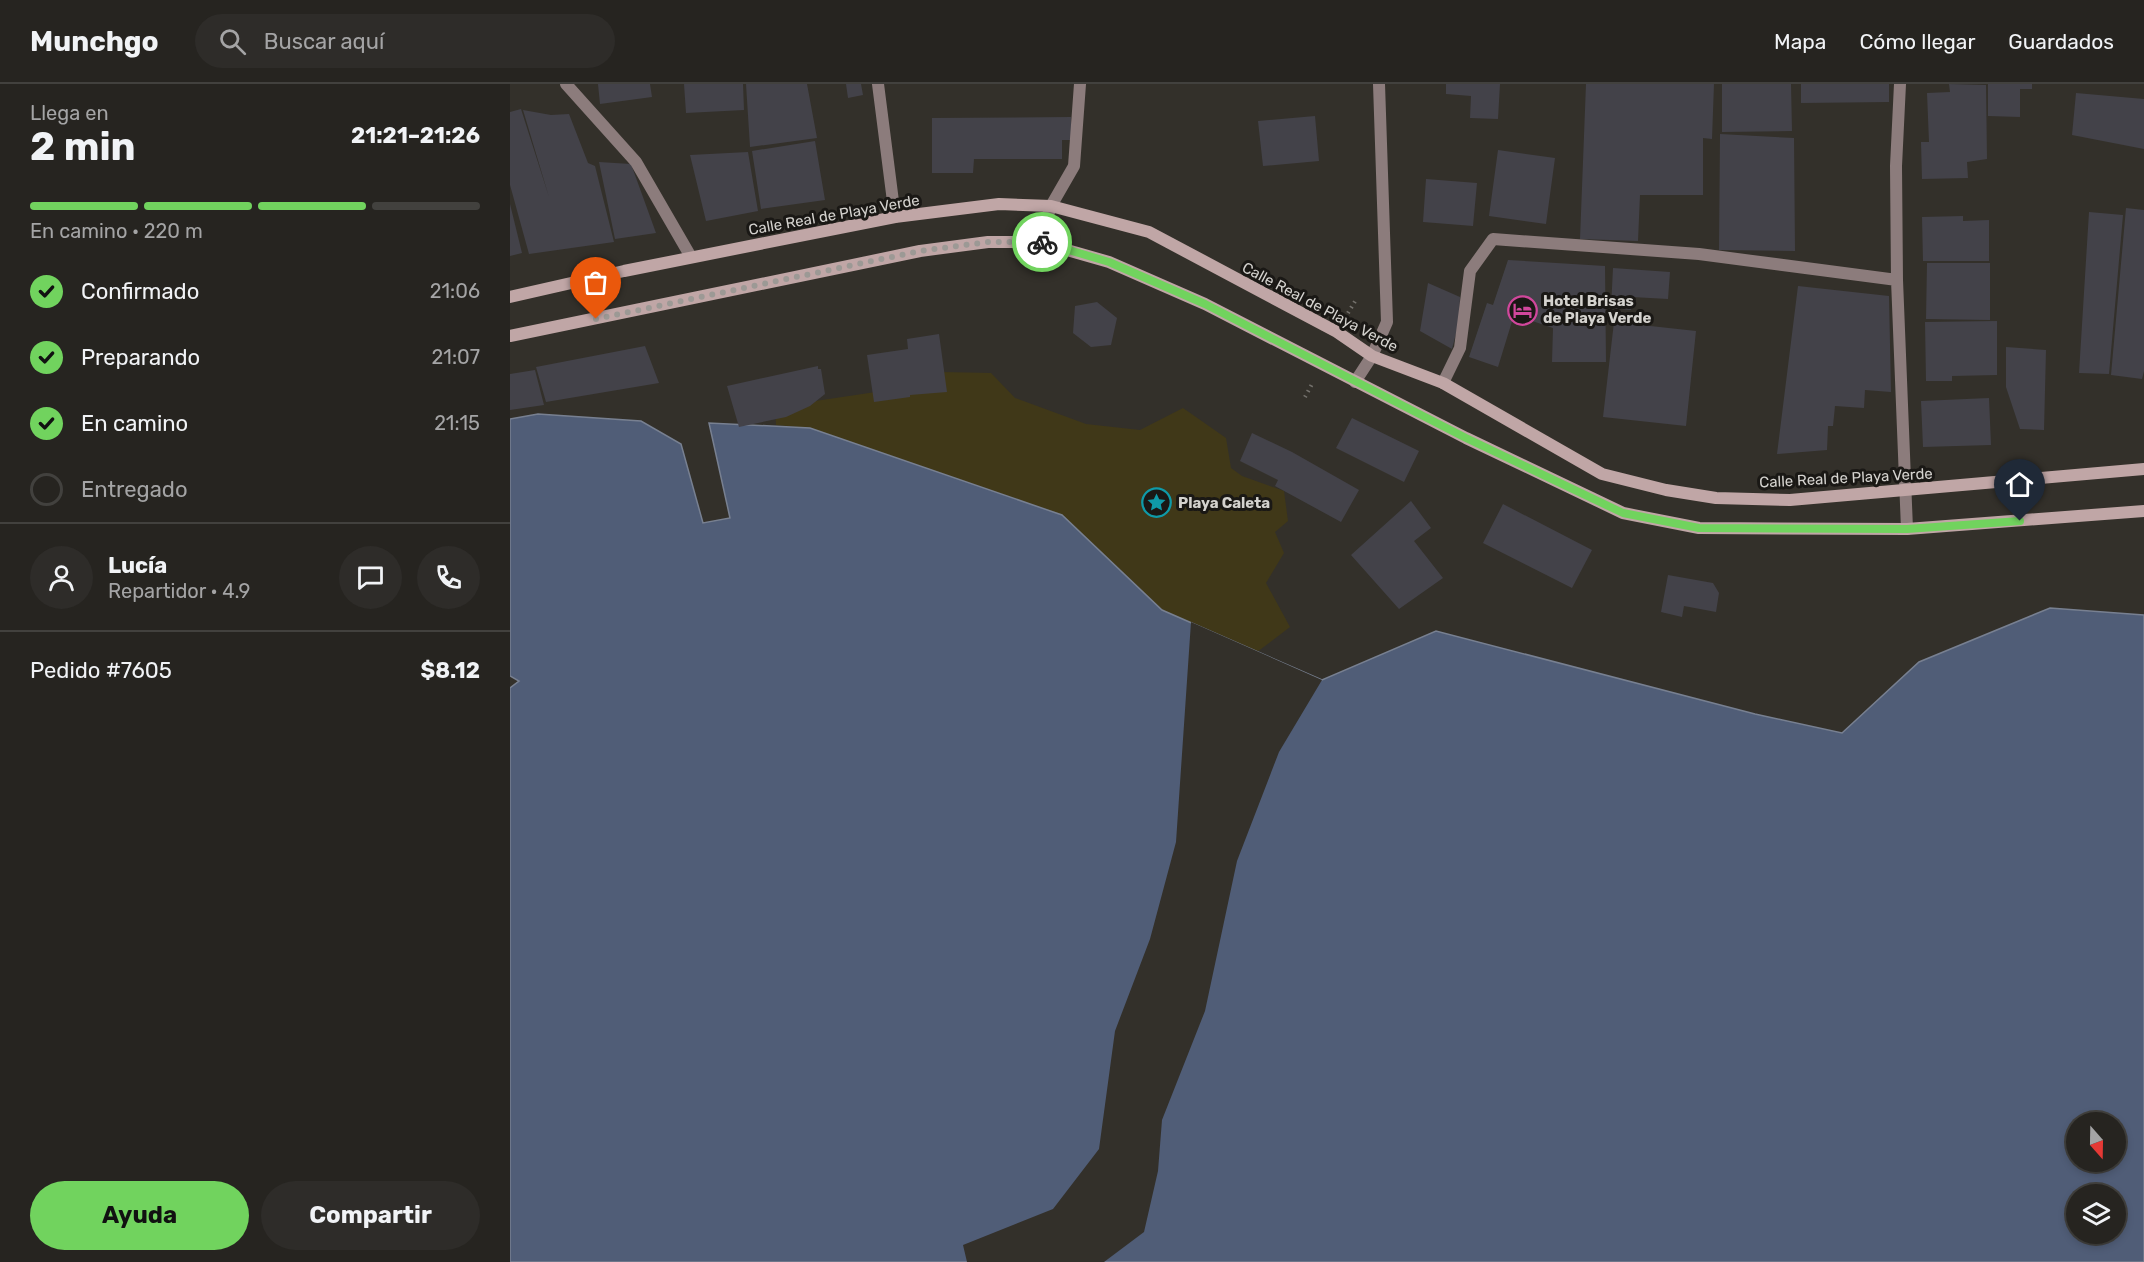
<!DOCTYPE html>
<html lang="es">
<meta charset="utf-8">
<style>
:root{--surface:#262420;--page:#2e2c29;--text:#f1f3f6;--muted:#a4a4a5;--line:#42413e;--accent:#71d35e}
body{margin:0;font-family:Rubik,sans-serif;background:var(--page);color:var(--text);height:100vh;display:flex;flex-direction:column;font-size:22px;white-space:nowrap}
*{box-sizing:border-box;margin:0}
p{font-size:20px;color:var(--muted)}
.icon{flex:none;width:33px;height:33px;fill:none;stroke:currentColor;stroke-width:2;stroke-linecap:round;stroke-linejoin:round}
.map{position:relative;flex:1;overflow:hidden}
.sheet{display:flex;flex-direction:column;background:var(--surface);width:510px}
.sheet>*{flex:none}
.needle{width:39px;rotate:160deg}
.controls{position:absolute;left:1556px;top:1028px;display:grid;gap:12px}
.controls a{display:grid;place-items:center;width:60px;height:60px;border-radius:50%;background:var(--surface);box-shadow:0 3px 9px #0003,0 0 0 2px var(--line);font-size:30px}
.pin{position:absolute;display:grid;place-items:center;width:51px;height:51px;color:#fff;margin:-62px -26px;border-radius:50% 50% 50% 0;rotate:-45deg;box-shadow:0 0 6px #0007}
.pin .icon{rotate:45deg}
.courier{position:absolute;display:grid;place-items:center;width:60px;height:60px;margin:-30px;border:4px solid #71d35e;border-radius:50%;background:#fff;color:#222;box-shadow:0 2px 8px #0007}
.headline em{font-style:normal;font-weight:700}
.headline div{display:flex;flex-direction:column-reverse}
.headline{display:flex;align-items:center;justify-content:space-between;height:102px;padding:0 30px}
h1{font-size:39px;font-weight:700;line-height:45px}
.bar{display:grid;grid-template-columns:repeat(4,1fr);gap:9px 6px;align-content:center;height:72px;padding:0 30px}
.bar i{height:8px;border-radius:4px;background:var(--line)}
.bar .selected{background:var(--accent)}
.bar p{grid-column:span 4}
.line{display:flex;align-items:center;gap:15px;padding:0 30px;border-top:2px solid var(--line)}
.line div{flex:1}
.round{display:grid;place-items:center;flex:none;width:63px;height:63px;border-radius:32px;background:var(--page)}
ol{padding:0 30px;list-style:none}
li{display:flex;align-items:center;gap:18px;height:66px}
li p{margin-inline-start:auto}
li .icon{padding:6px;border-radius:50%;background:var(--accent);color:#111;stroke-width:4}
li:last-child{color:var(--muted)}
li i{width:33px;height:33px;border:3px solid var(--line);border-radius:50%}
.primary-button{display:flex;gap:12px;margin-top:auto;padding:12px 30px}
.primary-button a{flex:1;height:69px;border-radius:36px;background:var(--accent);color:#111;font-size:24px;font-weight:700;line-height:69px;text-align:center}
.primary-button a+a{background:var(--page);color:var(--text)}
header{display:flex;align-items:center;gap:36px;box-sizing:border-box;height:84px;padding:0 30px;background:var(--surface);border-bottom:2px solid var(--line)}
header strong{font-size:28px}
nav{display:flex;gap:33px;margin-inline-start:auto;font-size:21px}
.search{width:420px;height:54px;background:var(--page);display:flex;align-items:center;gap:15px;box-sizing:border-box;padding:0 21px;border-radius:33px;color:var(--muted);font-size:22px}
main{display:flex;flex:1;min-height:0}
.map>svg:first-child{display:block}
.sand{fill:#403818}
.water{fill:#505d77;stroke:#788091;stroke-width:1.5;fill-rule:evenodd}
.pier{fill:#33302a}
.building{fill:#434249}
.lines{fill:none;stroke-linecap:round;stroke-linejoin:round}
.path{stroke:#74716c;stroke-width:4;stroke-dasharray:1.5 4.5;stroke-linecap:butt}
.street{stroke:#8c7c7c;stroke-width:12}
.secondary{stroke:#c0a6a6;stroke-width:12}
.done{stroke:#9c9995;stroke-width:6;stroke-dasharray:0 10.8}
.route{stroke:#71d35e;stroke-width:8}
.labels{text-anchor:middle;stroke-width:6;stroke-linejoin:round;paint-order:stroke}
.street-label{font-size:15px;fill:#d4d2ce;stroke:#1a1815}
.poi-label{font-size:15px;font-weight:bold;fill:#d4d2ce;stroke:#1a1815;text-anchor:start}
</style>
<header>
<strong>Munchgo</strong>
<div class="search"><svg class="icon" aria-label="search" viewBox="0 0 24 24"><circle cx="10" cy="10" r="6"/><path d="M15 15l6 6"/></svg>Buscar aquí</div>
<nav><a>Mapa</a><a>Cómo llegar</a><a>Guardados</a></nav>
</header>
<main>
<section class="sheet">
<div class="headline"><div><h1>2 min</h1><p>Llega en</p></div><em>21:21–21:26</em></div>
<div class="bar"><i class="selected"></i><i class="selected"></i><i class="selected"></i><i></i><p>En camino · 220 m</p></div>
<ol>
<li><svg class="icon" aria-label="check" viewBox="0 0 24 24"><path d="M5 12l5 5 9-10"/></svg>Confirmado<p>21:06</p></li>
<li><svg class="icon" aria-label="check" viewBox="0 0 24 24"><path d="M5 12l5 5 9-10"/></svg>Preparando<p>21:07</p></li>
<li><svg class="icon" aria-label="check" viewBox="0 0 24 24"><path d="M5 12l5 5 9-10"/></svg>En camino<p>21:15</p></li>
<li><i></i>Entregado</li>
</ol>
<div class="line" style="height:108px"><a class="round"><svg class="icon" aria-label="person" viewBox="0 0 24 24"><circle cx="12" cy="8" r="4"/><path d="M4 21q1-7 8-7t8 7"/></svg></a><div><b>Lucía</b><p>Repartidor · 4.9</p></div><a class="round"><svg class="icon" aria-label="chat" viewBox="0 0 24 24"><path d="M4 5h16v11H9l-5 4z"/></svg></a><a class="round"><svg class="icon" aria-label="phone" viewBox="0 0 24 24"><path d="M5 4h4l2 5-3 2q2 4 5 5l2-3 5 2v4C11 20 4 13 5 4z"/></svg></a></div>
<div class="line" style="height:78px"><div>Pedido #7605</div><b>$8.12</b></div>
<div class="primary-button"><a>Ayuda</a><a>Compartir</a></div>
</section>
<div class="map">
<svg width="1634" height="1178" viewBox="0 0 1634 1178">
<rect width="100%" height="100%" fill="#33302a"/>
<!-- sand -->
<path class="sand" d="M431,288L481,289L505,314L576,340L630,346L673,324L716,354L721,384L732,392L774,407L778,437L765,448L774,469L756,499L780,543L747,568L652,526L552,431L300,344L266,341L265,323L433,298Z"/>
<!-- water -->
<path class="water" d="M28,330L131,337L171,360L193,439L220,434L199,339L300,344L552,431L652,526L812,596L926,547L1245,630L1332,649L1409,578L1540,524L1634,531V1178H0V604L9,597L0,592V335ZM1566,1038H1605V1077H1566ZM1566,1110H1605V1149H1566Z"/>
<!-- pier -->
<path class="pier" d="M681,538L812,596L769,668L727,777L695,927L652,1036L648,1087L634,1148L594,1178H457L453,1161L543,1125L589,1065L605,947L640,855L666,758Z"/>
<!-- building -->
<path class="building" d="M88,0H140L142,13L90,20Z
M174,0H233L234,26L176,29Z
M236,0H297L307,54L240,63Z
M336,0H351L353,11L338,14Z
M936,0H990L988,35L960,34L961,12L936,10Z
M1076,0H1204L1202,55L1193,54V111H1130L1128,157L1070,155Z
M1212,0H1281L1282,47L1212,48Z
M1291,0H1379V18L1291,19Z
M1439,0L1476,1L1477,75L1457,78L1458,94L1412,95L1411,58H1419L1417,9L1440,8Z
M1478,0H1522V5H1510V33L1478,32Z
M1566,9L1634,15V65L1562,51Z
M11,25L39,113L13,26L41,31L59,30L78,79L85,82L104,158L19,170L0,101V28Z
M805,32L809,77L753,82L748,37Z
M561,33V56H552V75H464L463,89H422V34Z
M1210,50L1284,54L1285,167L1209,166Z
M305,57L315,116L251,125L242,67Z
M988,66L1045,74L1036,140L979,132Z
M238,68L248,127L196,137L180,71Z
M89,78L121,80L146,149L105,155Z
M916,95L967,99L963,142L913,138Z
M0,120L12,169L0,172Z
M1616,124L1634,126V287L1632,295L1601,291Z
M1579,128L1613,131L1599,290L1569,289Z
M1453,132V137L1479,136V177H1413L1412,133Z
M998,176L1095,182L1096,278H1042L1043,244L1004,231L988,283L959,273L977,219L983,221Z
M1417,179H1480V236L1416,235Z
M1103,184L1160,188L1158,215L1122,213L1121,226L1101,224Z
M918,199L950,213L949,238L942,265L910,247Z
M1288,202L1379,212L1381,308L1355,306L1354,324L1325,322L1323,342H1318L1317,366L1267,370Z
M587,218L607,234L601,261L581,263L563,249L565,222Z
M1487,237V291L1442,292V297H1416L1415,238Z
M1104,238L1186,247L1176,342L1093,333Z
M429,250L437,308L400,311V313L364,318L357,271L398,265L397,255Z
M135,262L149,299L36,318L26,283Z
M1496,263L1536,266L1534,346L1510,345L1496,303Z
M308,282V285H311L315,310L300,322L276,333L229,343L217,302Z
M25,286L34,321L0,326V290Z
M1479,314L1481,361L1413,363L1411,317Z
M842,334L909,367L894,398L826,364Z
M742,349L782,368L849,406L831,438L765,402L768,396L730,377Z
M901,417L921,444L904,457L933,494L889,525L841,471Z
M993,420L1082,466L1062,504L973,459Z
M1158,491L1203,499L1209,509L1206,528L1174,522L1172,533L1151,528Z"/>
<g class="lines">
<!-- path -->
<path class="path" d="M838,229L847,214
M795,313L802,300"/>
<!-- street -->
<path class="street" d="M56,0L126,78L181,173
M368,0L385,133
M1390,0L1386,82L1387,196L1397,445
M529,158L541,122L564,82L570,0
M845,298L862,272L877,238L869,0
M933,299L950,264L960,187L983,155L1189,170L1387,196"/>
<!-- secondary -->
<path class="secondary" d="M0,213L114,187L385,133L489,120L541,122L639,148L827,248L862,272L933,299L1092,390L1156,406L1206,414L1280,416L1634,385
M0,252L410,167L478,158H529L599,178L695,220L956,354L1113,429L1189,444L1397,445L1634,427"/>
</g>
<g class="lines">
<!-- done -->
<path class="done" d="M86,235L410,167L478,158H532"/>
<!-- route -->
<path class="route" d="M532,158L599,178L695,220L956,354L1113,429L1189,444L1397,445L1510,437"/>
</g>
<!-- icons -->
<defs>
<symbol id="hotel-ring" viewBox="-11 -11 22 22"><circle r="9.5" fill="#1a1815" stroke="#d1479c" stroke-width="1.5"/><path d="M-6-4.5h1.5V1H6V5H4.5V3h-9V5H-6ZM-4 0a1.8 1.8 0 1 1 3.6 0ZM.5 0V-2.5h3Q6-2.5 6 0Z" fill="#d1479c"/></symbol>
<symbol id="sight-ring" viewBox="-11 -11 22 22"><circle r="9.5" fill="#1a1815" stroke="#0f9aa8" stroke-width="1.5"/><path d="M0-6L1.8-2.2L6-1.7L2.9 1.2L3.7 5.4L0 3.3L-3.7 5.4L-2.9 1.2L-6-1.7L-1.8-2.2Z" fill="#0f9aa8"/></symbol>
</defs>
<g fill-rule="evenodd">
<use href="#hotel-ring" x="996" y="210" width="33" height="33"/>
<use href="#sight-ring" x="630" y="402" width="33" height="33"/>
</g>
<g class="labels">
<!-- street labels -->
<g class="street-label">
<text transform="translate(324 131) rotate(-10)" y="5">Calle Real de Playa Verde</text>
<text transform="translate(810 223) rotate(28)" y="5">Calle Real de Playa Verde</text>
<text transform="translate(1336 394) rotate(-3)" y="5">Calle Real de Playa Verde</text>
</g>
<!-- poi labels -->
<g class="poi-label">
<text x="1033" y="222">Hotel Brisas<tspan x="1033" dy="17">de Playa Verde</tspan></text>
<text x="668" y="424">Playa Caleta</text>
</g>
</g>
</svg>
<div class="controls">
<a><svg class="needle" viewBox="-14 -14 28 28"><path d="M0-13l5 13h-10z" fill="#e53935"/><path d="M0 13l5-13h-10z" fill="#a4a4a5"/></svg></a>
<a><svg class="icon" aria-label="layers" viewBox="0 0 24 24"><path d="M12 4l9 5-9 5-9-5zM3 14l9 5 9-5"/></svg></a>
</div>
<div class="pin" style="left:86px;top:235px;background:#ea580c"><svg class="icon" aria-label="bag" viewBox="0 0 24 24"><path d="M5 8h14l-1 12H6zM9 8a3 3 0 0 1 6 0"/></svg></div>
<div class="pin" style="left:1510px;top:437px;background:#1f2937"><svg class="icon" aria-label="home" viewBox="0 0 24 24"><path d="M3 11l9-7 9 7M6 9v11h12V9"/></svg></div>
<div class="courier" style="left:532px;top:158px"><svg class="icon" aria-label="bike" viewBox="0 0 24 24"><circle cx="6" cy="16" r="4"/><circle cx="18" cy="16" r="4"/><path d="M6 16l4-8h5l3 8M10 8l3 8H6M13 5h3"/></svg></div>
</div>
</main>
